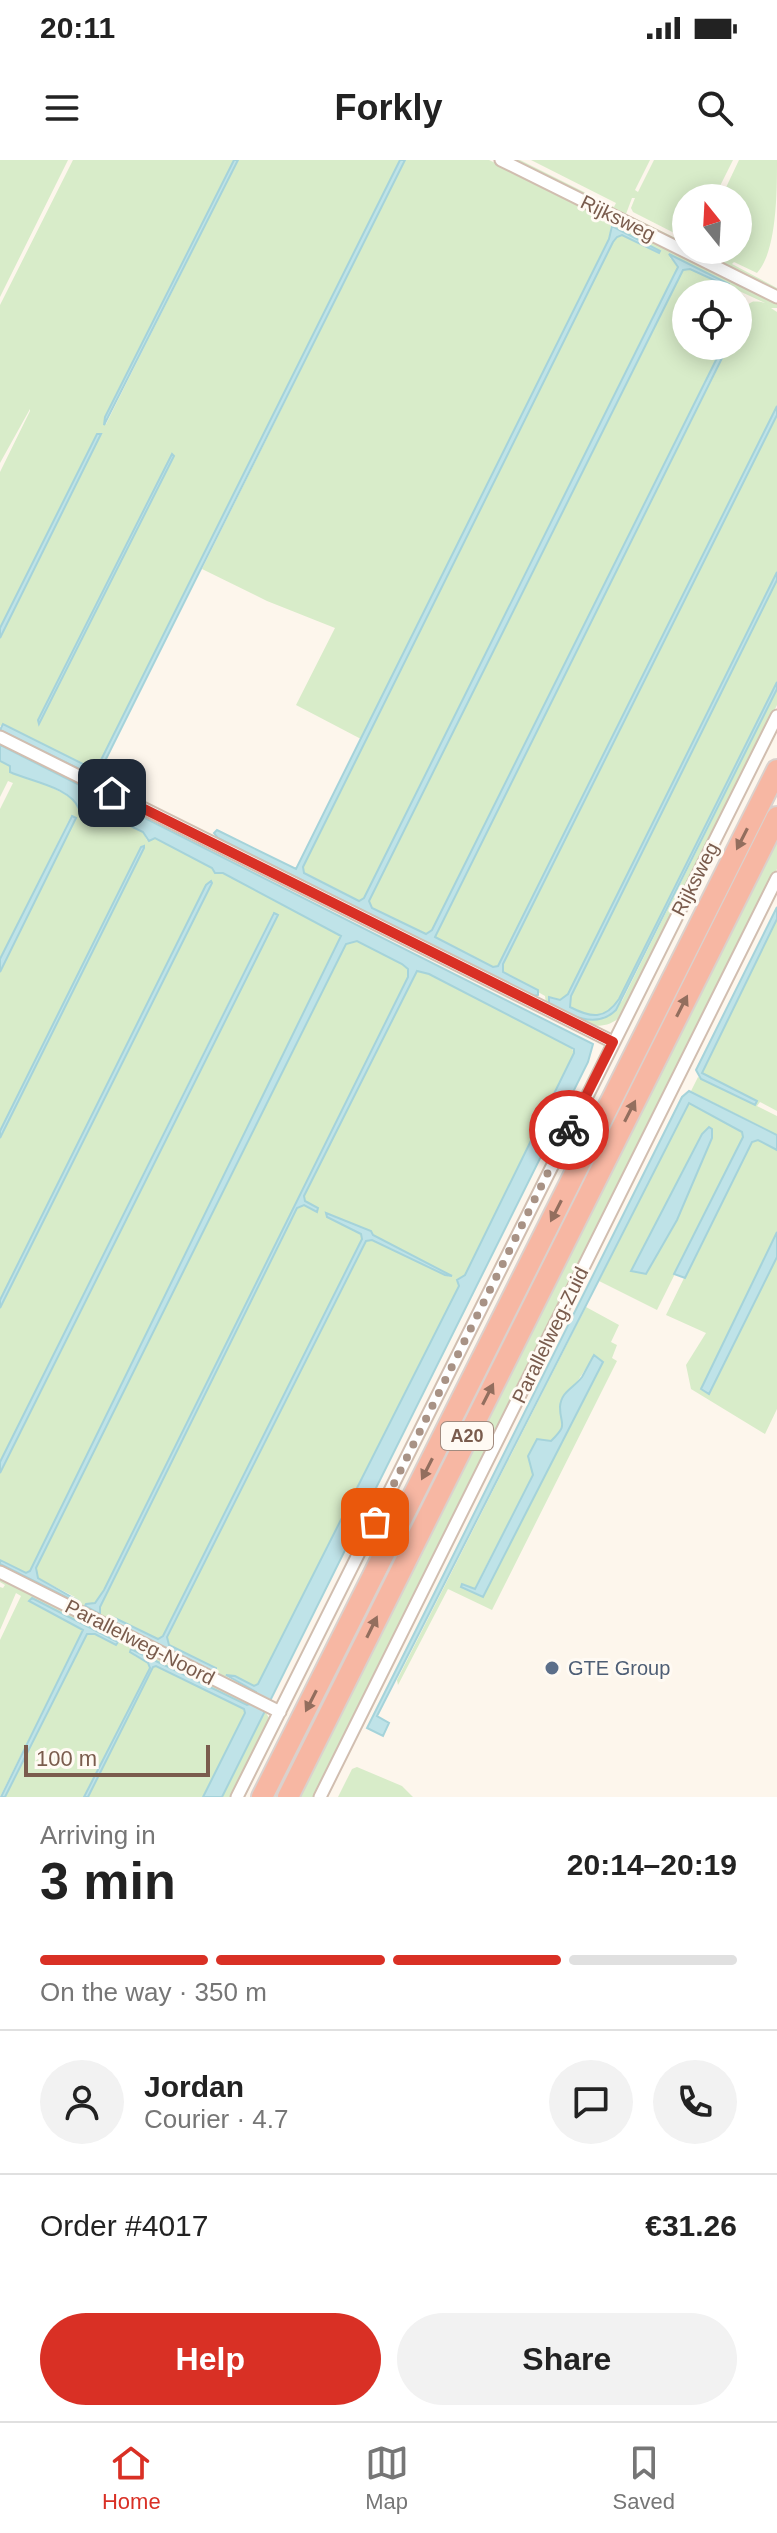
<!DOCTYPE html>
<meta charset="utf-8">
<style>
:root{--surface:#fff;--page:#f2f2f2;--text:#222;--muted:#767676;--line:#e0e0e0;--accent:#d93025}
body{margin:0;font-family:Arial,sans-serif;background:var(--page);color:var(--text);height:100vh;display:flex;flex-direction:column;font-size:30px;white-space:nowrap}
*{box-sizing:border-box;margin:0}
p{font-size:26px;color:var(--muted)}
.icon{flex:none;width:44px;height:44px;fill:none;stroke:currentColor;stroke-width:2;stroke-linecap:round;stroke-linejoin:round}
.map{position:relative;height:1637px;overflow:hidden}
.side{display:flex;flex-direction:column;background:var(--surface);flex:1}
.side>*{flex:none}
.needle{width:52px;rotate:342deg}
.fabs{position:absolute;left:672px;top:24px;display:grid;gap:16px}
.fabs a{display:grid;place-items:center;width:80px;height:80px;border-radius:50%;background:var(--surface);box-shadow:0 4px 20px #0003;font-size:40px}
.scale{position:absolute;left:24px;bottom:20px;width:186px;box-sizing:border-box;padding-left:8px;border:4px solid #7a5c4d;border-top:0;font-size:22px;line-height:28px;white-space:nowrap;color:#7a5c4d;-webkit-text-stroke:6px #fffaf3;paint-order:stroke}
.pin{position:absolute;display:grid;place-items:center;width:68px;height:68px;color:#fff;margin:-34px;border-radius:16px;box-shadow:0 4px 12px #0006}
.courier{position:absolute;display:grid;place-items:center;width:80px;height:80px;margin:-40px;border:6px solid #d93025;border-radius:50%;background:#fff;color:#222;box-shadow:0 2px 10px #0007}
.headline em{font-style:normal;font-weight:700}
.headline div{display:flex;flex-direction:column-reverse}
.headline{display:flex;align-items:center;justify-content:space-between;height:136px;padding:0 40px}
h1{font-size:52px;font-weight:700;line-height:60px}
.bar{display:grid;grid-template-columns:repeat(4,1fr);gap:12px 8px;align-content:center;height:96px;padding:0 40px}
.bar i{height:10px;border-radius:6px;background:var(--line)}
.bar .selected{background:var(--accent)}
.bar p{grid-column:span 4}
.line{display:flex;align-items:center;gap:20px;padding:0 40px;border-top:2px solid var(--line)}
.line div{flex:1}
.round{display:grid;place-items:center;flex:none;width:84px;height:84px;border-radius:42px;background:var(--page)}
.cta{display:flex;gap:16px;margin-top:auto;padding:16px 40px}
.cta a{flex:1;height:92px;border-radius:48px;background:var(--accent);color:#fff;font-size:32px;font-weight:700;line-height:92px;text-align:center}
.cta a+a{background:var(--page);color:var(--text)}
.status{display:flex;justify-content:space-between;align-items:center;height:56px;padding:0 40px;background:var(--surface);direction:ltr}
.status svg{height:22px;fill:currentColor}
header{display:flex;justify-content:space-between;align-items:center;height:104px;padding:0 40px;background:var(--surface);font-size:36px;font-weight:700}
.menu{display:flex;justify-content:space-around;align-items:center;height:112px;border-top:2px solid var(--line);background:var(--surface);font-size:22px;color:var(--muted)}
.menu a{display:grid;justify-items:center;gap:4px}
.menu .selected{color:var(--accent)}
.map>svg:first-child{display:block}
.green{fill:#d8ecc9;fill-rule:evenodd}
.water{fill:#bfe3e8;stroke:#a5d3da;stroke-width:2}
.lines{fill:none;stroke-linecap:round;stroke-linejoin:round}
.street-casing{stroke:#d1beb0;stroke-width:15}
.highway-casing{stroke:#dad1cd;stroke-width:24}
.street{stroke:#fff;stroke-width:11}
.highway{stroke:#f7b7a3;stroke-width:20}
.oneway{fill:#936e5e}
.done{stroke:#a89285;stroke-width:8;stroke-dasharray:0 14.4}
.route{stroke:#d93025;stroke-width:10}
.service-dot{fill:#5c6f8a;stroke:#fffaf3;stroke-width:3}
.labels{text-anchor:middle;stroke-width:6;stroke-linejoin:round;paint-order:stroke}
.shield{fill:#fffaf3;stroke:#a28b7f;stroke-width:2}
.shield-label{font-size:18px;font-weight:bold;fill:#7a5c4d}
.street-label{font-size:20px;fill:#7a5c4d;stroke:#fffaf3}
.service-label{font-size:20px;fill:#4e5e75;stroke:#fffaf3;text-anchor:start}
</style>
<div class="status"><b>20:11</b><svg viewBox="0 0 49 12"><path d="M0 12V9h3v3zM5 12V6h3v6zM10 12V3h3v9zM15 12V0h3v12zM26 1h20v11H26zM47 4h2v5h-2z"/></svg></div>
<header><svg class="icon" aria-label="menu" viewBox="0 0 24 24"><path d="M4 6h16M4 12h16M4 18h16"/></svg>Forkly<svg class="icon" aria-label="search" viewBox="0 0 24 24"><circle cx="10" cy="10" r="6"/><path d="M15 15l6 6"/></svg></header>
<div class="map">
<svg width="777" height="1637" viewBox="0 0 777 1637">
<rect width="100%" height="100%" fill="#fdf6ec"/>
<!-- green -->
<path class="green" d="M0,0H68L0,137Z
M73,0H234L105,257L106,264L238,0H400L98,606L93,609L3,565L0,566V478L101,274H97L0,468V312L30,251V249L0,303V145Z
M405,0H489L777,141V148H771L777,152V246L498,806L493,807L434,777L728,186H738C738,174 739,147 752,142C754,141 763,142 765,143L737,130L745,137L738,156V134H686V186H723L432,770L426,774L372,748L368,741L683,110L690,109L728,127L730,125L668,97L677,102L678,107L364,738L360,741L304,713L302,707L613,82L617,77L622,75L658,93L611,66L609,79L361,579L296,545L335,468L267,441L202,409Z
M509,0H520L614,47L616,43L531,0H650L635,30L638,32L654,0H733L714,38H686V79L633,52L631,48L635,38H632L626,54L686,83V88Z
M739,0H777C777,32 777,91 757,113L734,102L732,104L777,128V132L690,90H700L722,101L724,97L711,90H738V38H721Z
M777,255V412L568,834L560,840L552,837C566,855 580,859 603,858L622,841L777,529V545L623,854C599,880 571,856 546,844L545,836L503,812L501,808Z
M777,420V522L619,839C605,860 591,858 570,847L571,836Z
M0,601L10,606V613L31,617L74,639L78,648L87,645L143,672L147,680L155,678L212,708L216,713H223L342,776L337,790L30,1411L26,1413L0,1400V1313L278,755L273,753L0,1302V1148L212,723L209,722L206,725L0,1140V978L144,688L141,687L0,971V812L76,658L71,656L0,799V649L13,623L8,621L0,637Z
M777,622V636L278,1637H271Z
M777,681V709L314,1637H300Z
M777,759V951L760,942L757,946L777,956V975L691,931L698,917L755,945L756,943L701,913Z
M357,781L402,804L408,809V817L104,1430L95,1443L86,1446L101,1453L99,1447L297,1048L304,1045L317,1051L318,1048L305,1041L304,1036L417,811L429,814L570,885L574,893L465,1115L457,1120L459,1126L258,1524L254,1526L235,1516L227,1517L256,1532V1536L0,1409V1404L70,1439L75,1437L38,1418L36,1408L346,784ZM326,1053L371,1071L372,1074L450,1117L371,1080L366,1081L167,1477L169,1485L215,1508L115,1459L158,1479L163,1477L362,1079L361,1074L327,1057Z
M689,943L742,972L743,977L657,1150L599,1121ZM688,1031L677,1060L632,1111L662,1053Z
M758,980L777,990V1072L701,1228L710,1233L777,1097V1249L765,1274L691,1229L686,1205L706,1173L666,1155L745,993L752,982Z
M586,1147L619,1165L611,1182L617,1185L612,1198L617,1201L492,1450L448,1429L398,1525L397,1520ZM595,1195L603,1202L483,1437L461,1426L462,1424L474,1429L533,1315L528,1296L537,1280L551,1281C562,1270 565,1263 560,1247Z
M0,1414L253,1543L248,1545L233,1539L131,1490L135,1496L149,1503L150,1508L84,1637H5L87,1474H95L116,1484L118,1483L32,1439L83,1470L0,1637V1480L21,1436L16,1433L0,1470V1427L3,1428L5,1425L0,1422Z
M153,1507H162L243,1549L245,1553L203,1637H88Z
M265,1551L269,1558L231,1637H222Z
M357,1607L402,1626L413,1637H338L352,1609Z"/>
<!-- water -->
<path class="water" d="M234,0H238L104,265L105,257Z
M400,0H405L100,611L116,620L114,626L0,570L3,564L93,609L98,606Z
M612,66L660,91L659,93L622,75L617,77L613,82L303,707L304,713L359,741L364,738L678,107L669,94L729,124V127L690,109L683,110L369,741L372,748L426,774L432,770L723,186H728L435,777L493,807L498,806L777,246V255L503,804V812L538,830V835L533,836L218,678L214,673L217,670L296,709L609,79Z
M97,274H101L0,478V468Z
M172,294L174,296L39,564L38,560Z
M777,412V420L571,836L570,847C591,858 605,860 619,839L777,522V529L616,850C596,870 569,855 549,843V837L560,840L568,834Z
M0,585L593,884L588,902L270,1541L263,1548L265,1551L222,1637H203L245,1553L244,1549L156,1506L153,1507L88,1637H84L150,1508L148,1503L130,1492L131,1489L247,1545L254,1543L256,1532L226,1515L235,1516L254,1526L258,1524L459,1126L457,1120L465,1115L574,893V889L429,814L417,811L304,1036L305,1041L318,1048L317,1052L304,1045L297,1048L100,1447V1454L85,1446L86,1444L95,1443L104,1430L408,817V809L402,804L357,781L346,784L36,1408L38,1418L75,1439H70L0,1404V1400L26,1413L30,1411L341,776L223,713H215L212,708L155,678L149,681L143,672L87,645L79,649C71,627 29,621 10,612V606L0,601Z
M72,656L76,658L0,812V799Z
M144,686V688L0,978V971L141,687Z
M211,721L212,723L0,1148V1140L206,725Z
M777,747V759L702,913L757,941L755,945L701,919L696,910Z
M274,753L278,755L0,1313V1302Z
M689,931L777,975V990L758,980L752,982L685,1118L674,1114L743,977L742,972L689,943L377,1556L389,1563L383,1576L367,1568L682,937Z
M709,967L712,969V978L677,1060L646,1114L631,1111L702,974Z
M326,1053L371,1071L373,1075L452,1116L445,1115L372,1080L366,1081L167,1477L169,1485L216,1508V1511H212L113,1462L115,1458L158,1479L163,1476L362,1079L361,1074L327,1057Z
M777,1072V1097L709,1234L701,1229Z
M594,1195L603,1202L483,1437L461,1427L462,1424L475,1429L533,1315L528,1296L537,1279L551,1281C569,1263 560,1266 560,1247C561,1231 574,1228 582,1217C586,1210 590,1202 594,1195Z
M32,1438L118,1482L116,1485L95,1474H87L5,1637H1L83,1470L29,1441Z"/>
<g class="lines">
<defs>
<path id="street" d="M501,0L777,137
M0,577L613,882
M0,1412L280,1552
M237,1637L777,556
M320,1637L777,718"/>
<path id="highway" d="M262,1637L777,610
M288,1637L777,657"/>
</defs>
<!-- street casing -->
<use href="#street" class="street-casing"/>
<!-- highway casing -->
<use href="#highway" class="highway-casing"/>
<!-- street -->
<use href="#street" class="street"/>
<!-- highway -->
<use href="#highway" class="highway"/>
</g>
<!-- one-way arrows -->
<defs><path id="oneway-solid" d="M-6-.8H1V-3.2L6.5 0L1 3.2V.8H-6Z" transform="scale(2)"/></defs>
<g class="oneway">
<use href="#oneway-solid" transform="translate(742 679) rotate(117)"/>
<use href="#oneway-solid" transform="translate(682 846) rotate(-63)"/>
<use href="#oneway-solid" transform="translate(630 951) rotate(-63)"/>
<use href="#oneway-solid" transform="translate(556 1051) rotate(117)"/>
<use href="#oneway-solid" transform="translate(488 1234) rotate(-63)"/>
<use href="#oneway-solid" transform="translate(427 1309) rotate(117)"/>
<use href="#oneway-solid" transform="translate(372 1467) rotate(-64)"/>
<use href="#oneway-solid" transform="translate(311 1541) rotate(117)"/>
</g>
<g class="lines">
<!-- done -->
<path class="done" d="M375,1362L569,970"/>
<!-- route -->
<path class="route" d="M112,633L613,882L569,970"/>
</g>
<!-- markers -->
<circle class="service-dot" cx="552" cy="1508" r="8"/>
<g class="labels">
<!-- shield labels -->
<rect class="shield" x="441" y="1262" width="52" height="28" rx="6"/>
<g class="shield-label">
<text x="467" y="1282">A20</text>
</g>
<!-- street labels -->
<g class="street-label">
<text transform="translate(618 58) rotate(26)" y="7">Rijksweg</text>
<text transform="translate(695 719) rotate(-63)" y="7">Rijksweg</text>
<text transform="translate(550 1175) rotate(-64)" y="7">Parallelweg-Zuid</text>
<text transform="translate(140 1482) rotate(27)" y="7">Parallelweg-Noord</text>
</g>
<!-- service labels -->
<g class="service-label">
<text x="568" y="1515">GTE Group</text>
</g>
</g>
</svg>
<div class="fabs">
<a><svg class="needle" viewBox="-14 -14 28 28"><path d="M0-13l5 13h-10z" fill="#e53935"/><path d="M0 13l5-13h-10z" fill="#767676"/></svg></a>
<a><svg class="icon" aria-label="locate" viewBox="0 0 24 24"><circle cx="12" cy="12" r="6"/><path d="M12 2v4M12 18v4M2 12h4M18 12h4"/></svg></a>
</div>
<div class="scale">100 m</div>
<div class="pin" style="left:375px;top:1362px;background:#ea580c"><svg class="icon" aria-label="bag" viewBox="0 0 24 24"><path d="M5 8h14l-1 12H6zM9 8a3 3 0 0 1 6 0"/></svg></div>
<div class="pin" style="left:112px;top:633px;background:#1f2937"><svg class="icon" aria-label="home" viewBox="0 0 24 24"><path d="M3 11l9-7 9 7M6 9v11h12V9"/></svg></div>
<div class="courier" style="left:569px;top:970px"><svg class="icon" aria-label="bike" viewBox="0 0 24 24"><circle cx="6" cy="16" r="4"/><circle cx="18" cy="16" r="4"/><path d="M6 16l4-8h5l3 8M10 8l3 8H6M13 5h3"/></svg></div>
</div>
<section class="side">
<div class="headline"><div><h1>3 min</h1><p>Arriving in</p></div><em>20:14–20:19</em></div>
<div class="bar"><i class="selected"></i><i class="selected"></i><i class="selected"></i><i></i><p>On the way · 350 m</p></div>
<div class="line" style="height:144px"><a class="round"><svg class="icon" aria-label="person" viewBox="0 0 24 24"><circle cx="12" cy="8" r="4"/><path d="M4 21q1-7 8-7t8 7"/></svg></a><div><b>Jordan</b><p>Courier · 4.7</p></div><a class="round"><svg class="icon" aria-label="chat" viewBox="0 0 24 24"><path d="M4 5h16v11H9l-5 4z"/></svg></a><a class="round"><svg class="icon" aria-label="phone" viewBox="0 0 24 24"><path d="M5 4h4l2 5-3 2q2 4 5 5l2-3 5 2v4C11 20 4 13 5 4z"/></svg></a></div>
<div class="line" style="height:104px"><div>Order #4017</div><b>€31.26</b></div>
<div class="cta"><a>Help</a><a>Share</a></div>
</section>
<nav class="menu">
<a class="selected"><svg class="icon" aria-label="home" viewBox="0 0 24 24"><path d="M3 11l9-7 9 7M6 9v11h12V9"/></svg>Home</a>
<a><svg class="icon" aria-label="map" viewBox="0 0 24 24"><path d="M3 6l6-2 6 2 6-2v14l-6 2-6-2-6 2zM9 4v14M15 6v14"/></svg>Map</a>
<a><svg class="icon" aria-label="saved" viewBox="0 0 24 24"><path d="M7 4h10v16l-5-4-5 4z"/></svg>Saved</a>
</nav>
